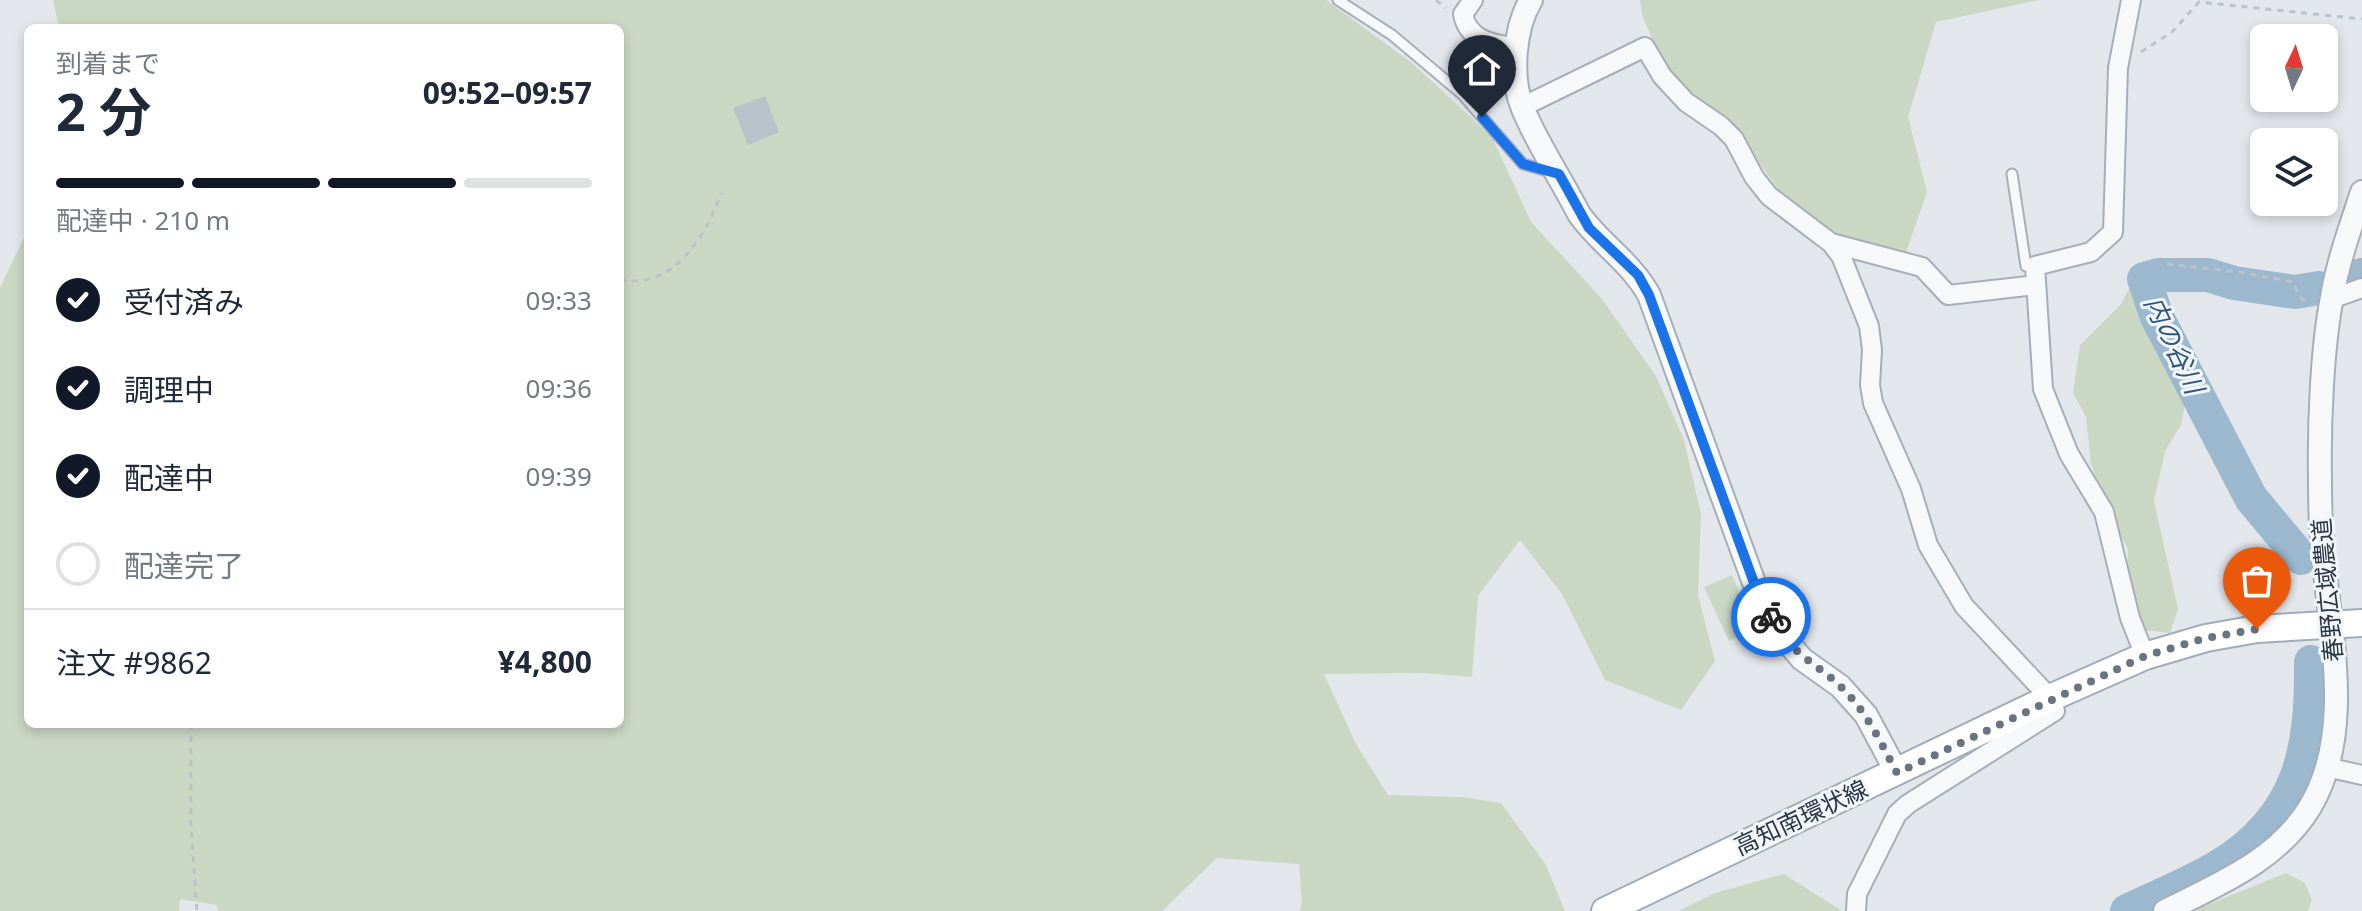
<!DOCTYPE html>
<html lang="ja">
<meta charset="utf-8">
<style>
:root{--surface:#fff;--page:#f2f2f3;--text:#1f2937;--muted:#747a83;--line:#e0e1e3;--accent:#111827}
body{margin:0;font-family:"Noto Sans","Noto Sans JP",sans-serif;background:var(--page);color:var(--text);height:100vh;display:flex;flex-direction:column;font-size:30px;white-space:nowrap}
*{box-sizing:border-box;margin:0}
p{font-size:26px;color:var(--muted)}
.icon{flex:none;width:44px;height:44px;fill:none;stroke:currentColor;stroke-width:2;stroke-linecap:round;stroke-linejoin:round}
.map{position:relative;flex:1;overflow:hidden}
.drawer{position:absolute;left:24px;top:24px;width:600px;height:704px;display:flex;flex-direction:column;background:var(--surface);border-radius:12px;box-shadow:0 4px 12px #0003}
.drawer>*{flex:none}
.needle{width:52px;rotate:4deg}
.tools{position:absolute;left:2250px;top:24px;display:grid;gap:16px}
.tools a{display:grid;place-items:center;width:88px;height:88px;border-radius:12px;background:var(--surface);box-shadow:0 4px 12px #0003;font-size:40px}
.pin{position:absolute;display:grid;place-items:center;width:68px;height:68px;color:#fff;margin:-82px -34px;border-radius:50% 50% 50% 0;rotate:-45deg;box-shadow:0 0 8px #0007}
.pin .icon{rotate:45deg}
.courier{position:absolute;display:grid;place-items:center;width:80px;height:80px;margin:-40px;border:6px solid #1a73e8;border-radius:50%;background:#fff;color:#222;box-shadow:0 2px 10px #0007}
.overview em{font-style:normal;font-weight:700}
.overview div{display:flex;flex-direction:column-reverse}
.overview{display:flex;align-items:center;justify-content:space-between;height:136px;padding:0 32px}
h1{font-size:52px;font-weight:700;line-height:60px}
.bar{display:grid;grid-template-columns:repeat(4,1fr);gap:12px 8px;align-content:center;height:96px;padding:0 32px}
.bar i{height:10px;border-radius:6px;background:var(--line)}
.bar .selected{background:var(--accent)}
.bar p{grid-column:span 4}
.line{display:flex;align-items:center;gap:20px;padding:0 32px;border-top:2px solid var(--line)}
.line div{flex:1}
ol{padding:0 32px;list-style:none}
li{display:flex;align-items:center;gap:24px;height:88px}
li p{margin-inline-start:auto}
li .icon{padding:8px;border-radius:50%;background:var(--accent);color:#fff;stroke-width:4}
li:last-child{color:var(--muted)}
li i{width:44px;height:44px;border:4px solid var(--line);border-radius:50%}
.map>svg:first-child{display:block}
.green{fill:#cad7c3}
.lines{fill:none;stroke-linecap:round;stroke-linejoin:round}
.river{stroke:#9bb8cf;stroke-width:34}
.building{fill:#b9c1ca}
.service-casing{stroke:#a7aeb7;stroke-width:13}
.minor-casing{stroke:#a7aeb7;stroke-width:22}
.tertiary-casing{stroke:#a7aeb7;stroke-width:26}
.primary-casing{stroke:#a1acb9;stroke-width:30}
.path{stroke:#bdc2c8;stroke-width:3;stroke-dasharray:6 6;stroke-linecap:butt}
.service{stroke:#f6f8fa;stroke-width:9}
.minor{stroke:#f6f8fa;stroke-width:18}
.tertiary{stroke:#f6f8fa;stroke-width:22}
.primary{stroke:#fff;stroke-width:26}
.done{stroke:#6a7480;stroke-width:8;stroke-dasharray:0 14.4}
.route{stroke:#1a73e8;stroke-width:10}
.labels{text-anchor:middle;stroke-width:6;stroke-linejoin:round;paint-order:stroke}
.street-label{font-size:24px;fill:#293646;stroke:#f3f6f9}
.water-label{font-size:26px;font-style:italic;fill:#2f587e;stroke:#f3f6f9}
</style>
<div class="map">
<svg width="2362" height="911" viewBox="0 0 2362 911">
<rect width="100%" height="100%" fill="#e3e7ec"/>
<!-- green -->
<path class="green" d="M53,0H1326L1412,63L1492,137L1531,222L1602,299L1656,376L1684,440L1701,514L1698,595L1715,661L1681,710L1605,680L1562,594L1520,540L1478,596L1472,677L1424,673L1324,674L1356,744L1388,795L1461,797L1501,803L1546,865L1565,911H1300L1302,902L1299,864L1217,858L1162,911H218L217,905L180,899L179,911H0V288L28,229V724H620V28H59Z
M1640,0H2039L1936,22L1908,117L1927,192L1903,261L1852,248L1791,207L1733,127L1667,71L1643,18Z
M2137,274L2146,304L2178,361L2188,389L2181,425L2165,451L2154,501L2178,609L2170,633L2144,630L2127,596L2128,549L2106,510L2091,463L2086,417L2073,393L2080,345L2121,304Z
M1732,575L1755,629L1729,641L1704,587Z
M2286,873L2305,883L2312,900L2308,911H2192Z
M1784,874L1842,911H1679L1715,893Z"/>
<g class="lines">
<!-- river -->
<path class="river" d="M2343,283L2362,275
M2301,558L2251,498L2157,317L2144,279L2158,275H2208L2234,283L2295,292L2319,288
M2127,911C2158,896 2192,883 2221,865C2301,815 2312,749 2311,662"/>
</g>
<!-- building -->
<path class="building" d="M765,96L779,132L748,145L733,108Z"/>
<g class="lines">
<defs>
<path id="service" d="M1338,0L1392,35L1462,94L1523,164L1551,172
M2012,174L2026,266H2035"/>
<path id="minor" d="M1473,0L1463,14C1468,41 1493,44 1517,48
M2131,0L2118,68L2113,232L2091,252L2035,266L2043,389L2069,454L2104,512L2130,618L2145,656
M1522,107L1645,47L1662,76L1686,102L1721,126L1734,139L1754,177L1769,196L1831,243L1841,256L1869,326L1872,350L1870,385L1873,403L1911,489L1928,545L1964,606L2050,698L2055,711L1908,804L1897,814L1857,894L1856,911
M1831,243L1922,267L1948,295L2036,285
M2331,299L2362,288
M2326,767L2362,775"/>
<path id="tertiary" d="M1531,0C1514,28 1510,78 1523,109C1538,145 1561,179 1579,214C1600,244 1631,262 1649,295L1753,580L1777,630L1802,659L1840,686L1866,715L1897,773
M2165,911C2219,884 2278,860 2310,807C2357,728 2327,623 2322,539C2320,518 2320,498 2320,478C2319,425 2322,348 2332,297C2338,261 2351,226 2362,192"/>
<path id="primary" d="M1605,911L2050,698L2145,656L2206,638L2257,629L2362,623"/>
</defs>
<!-- service casing -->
<use href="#service" class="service-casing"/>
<!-- minor casing -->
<use href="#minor" class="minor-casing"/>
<!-- tertiary casing -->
<use href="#tertiary" class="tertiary-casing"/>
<!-- primary casing -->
<use href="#primary" class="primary-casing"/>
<!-- path -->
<path class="path" d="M1436,0L1446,8
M2141,52L2172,32L2199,2L2362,19
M2167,264L2239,272L2293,282L2300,297L2310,305
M620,280C628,280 638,282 645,280C684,273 710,226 721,193
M191,724V825L197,911"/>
<!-- service -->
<use href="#service" class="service"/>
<!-- minor -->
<use href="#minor" class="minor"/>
<!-- tertiary -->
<use href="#tertiary" class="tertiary"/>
<!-- primary -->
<use href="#primary" class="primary"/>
</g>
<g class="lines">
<!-- done -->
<path class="done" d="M1771,617C1788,653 1816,662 1842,688C1867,712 1881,743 1897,773L2145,656L2206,638L2257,629"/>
<!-- route -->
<path class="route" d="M1482,117L1523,164L1559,174L1589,228L1638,275L1649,295L1753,580L1771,617"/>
</g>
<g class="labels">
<!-- street labels -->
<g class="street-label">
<text transform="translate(2328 590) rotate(-95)" y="8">春野広域農道</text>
<text transform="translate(1801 818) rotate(-25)" y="8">高知南環状線</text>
</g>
<!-- water labels -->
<g class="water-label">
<text transform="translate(2174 345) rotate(65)" y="9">内の谷川</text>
</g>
</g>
</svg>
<div class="tools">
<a><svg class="needle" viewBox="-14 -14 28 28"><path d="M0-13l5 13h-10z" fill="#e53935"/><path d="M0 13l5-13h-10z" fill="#747a83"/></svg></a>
<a><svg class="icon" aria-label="layers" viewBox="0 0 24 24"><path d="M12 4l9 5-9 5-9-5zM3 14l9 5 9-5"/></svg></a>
</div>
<div class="pin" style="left:2257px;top:629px;background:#ea580c"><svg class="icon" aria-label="bag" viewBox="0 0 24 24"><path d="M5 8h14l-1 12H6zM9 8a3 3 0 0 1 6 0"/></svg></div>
<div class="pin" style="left:1482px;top:117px;background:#1f2937"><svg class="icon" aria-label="home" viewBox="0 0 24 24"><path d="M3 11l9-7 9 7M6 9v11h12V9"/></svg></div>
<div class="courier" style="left:1771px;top:617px"><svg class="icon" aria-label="bike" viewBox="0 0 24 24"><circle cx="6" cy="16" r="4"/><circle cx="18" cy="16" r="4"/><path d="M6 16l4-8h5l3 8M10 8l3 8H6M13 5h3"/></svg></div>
<section class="drawer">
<div class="overview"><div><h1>2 分</h1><p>到着まで</p></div><em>09:52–09:57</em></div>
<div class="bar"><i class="selected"></i><i class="selected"></i><i class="selected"></i><i></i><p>配達中 · 210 m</p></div>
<ol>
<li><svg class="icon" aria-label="check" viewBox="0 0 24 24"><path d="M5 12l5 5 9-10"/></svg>受付済み<p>09:33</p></li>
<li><svg class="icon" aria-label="check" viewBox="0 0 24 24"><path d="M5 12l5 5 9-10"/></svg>調理中<p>09:36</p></li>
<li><svg class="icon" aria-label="check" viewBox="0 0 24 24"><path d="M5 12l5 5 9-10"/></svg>配達中<p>09:39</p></li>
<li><i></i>配達完了</li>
</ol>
<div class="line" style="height:104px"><div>注文 #9862</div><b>¥4,800</b></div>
</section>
</div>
